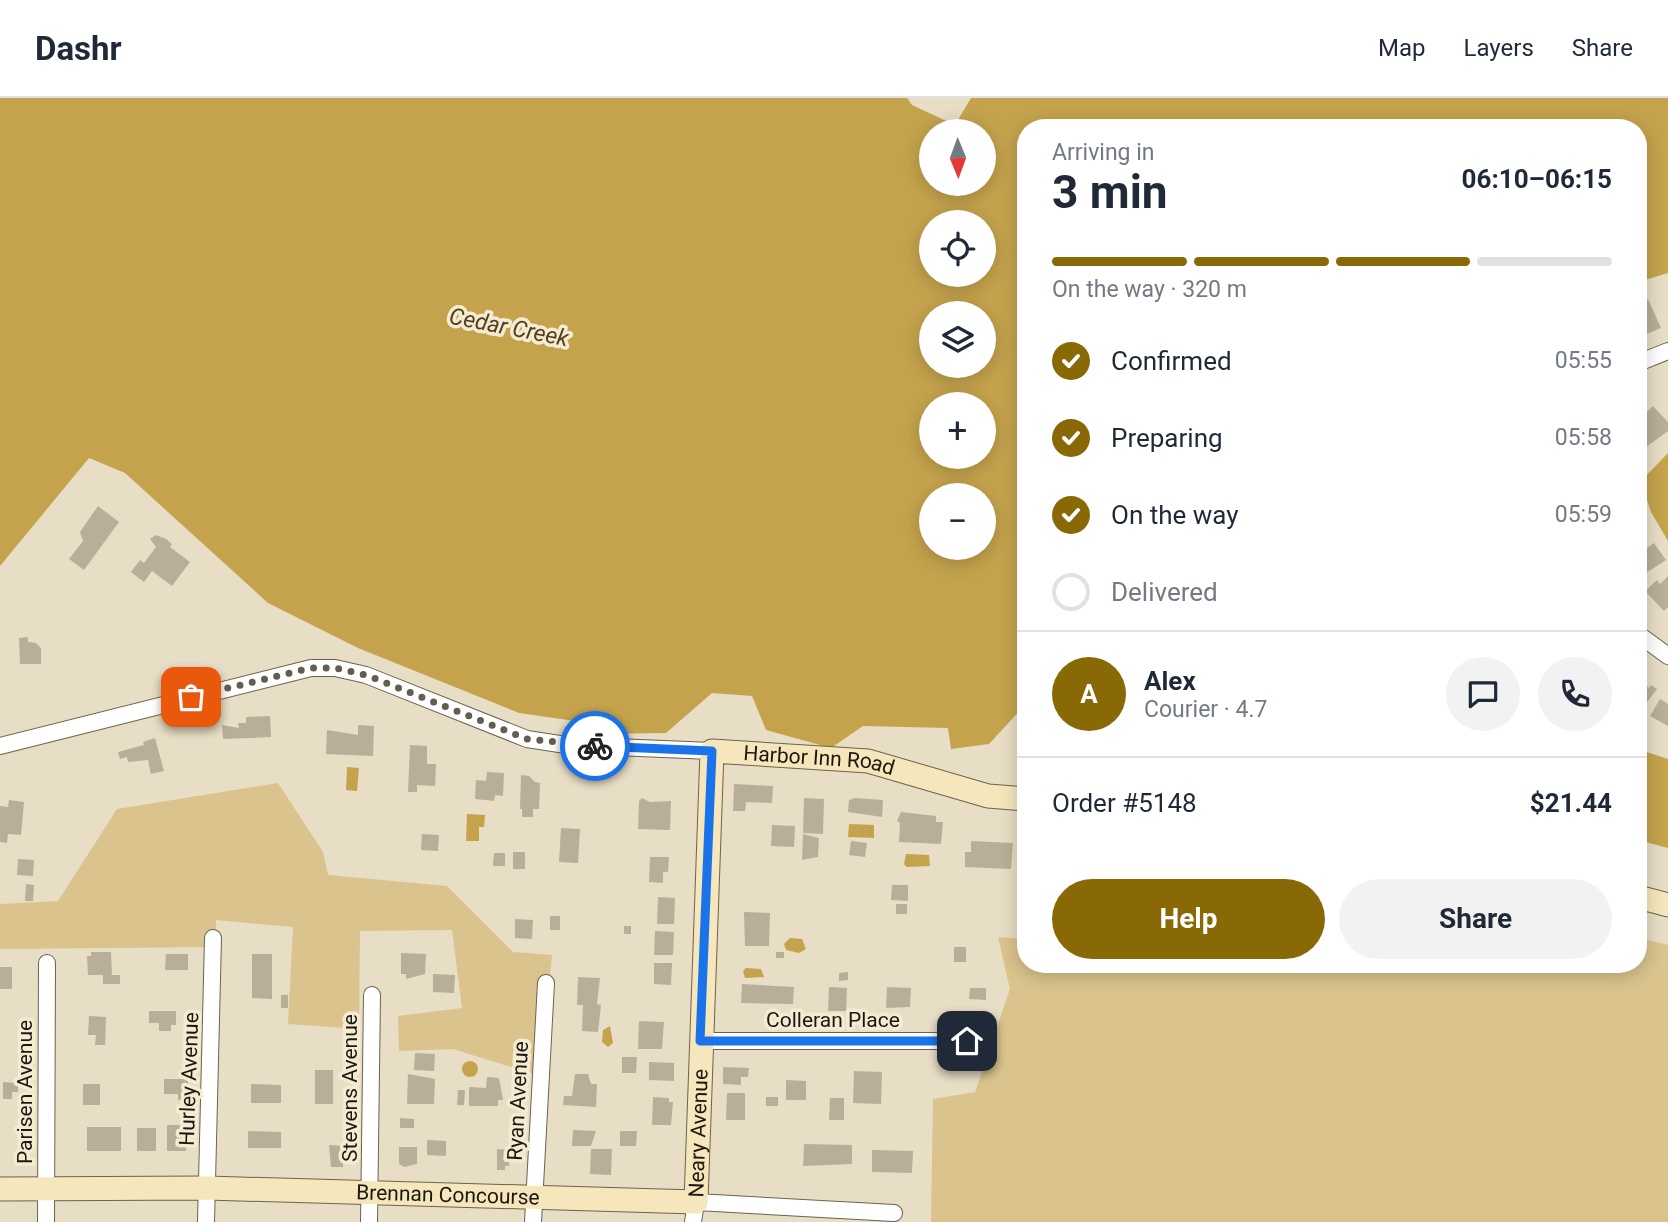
<!DOCTYPE html>
<meta charset="utf-8">
<style>
:root{--surface:#fff;--page:#f2f2f3;--text:#1f2937;--muted:#747a83;--line:#e0e1e3;--accent:#886905}
body{margin:0;font-family:Roboto,sans-serif;background:var(--page);color:var(--text);height:100vh;display:flex;flex-direction:column;font-size:26px;white-space:nowrap}
*{box-sizing:border-box;margin:0}
p{font-size:23px;color:var(--muted)}
.icon{flex:none;width:38px;height:38px;fill:none;stroke:currentColor;stroke-width:2;stroke-linecap:round;stroke-linejoin:round}
.map{position:relative;flex:1;overflow:hidden}
.drawer{position:absolute;left:1017px;top:21px;width:630px;height:854px;display:flex;flex-direction:column;background:var(--surface);border-radius:28px;box-shadow:0 4px 18px #0003}
.drawer>*{flex:none}
.needle{width:46px;rotate:179deg}
.controls{position:absolute;left:919px;top:21px;display:grid;gap:14px}
.controls a{display:grid;place-items:center;width:77px;height:77px;border-radius:50%;background:var(--surface);box-shadow:0 4px 18px #0003;font-size:35px}
.pin{position:absolute;display:grid;place-items:center;width:60px;height:60px;color:#fff;margin:-30px;border-radius:14px;box-shadow:0 4px 10px #0006}
.courier{position:absolute;display:grid;place-items:center;width:70px;height:70px;margin:-35px;border:5px solid #1a73e8;border-radius:50%;background:#fff;color:#222;box-shadow:0 2px 9px #0007}
.overview em{font-style:normal;font-weight:700}
.overview div{display:flex;flex-direction:column-reverse}
.overview{display:flex;align-items:center;justify-content:space-between;height:119px;padding:0 35px}
h1{font-size:46px;font-weight:700;line-height:52px}
.bar{display:grid;grid-template-columns:repeat(4,1fr);gap:10px 7px;align-content:center;height:84px;padding:0 35px}
.bar i{height:9px;border-radius:5px;background:var(--line)}
.bar .active{background:var(--accent)}
.bar p{grid-column:span 4}
.line{display:flex;align-items:center;gap:18px;padding:0 35px;border-top:2px solid var(--line)}
.line div{flex:1}
.round{display:grid;place-items:center;flex:none;width:74px;height:74px;border-radius:37px;background:var(--page)}
ol{padding:0 35px;list-style:none}
li{display:flex;align-items:center;gap:21px;height:77px}
li p{margin-inline-start:auto}
li .icon{padding:7px;border-radius:50%;background:var(--accent);color:#fff;stroke-width:4}
li:last-child{color:var(--muted)}
li i{width:38px;height:38px;border:4px solid var(--line);border-radius:50%}
.cta{display:flex;gap:14px;margin-top:auto;padding:14px 35px}
.cta a{flex:1;height:80px;border-radius:42px;background:var(--accent);color:#fff;font-size:28px;font-weight:700;line-height:80px;text-align:center}
.cta a+a{background:var(--page);color:var(--text)}
header{display:flex;align-items:center;gap:42px;box-sizing:border-box;height:98px;padding:0 35px;background:var(--surface);border-bottom:2px solid var(--line)}
header strong{font-size:33px}
nav{display:flex;gap:38px;margin-inline-start:auto;font-size:24px}
.map>svg:first-child{display:block}
.green{fill:#dac38d}
.water{fill:#c5a34d;fill-rule:evenodd}
.building{fill:#b9af98}
.lines{fill:none;stroke-linecap:round;stroke-linejoin:round}
.minor-casing{stroke:#6c634d;stroke-width:18}
.secondary-casing{stroke:#6c634d;stroke-width:25}
.minor{stroke:#fff;stroke-width:16}
.secondary{stroke:#f5e6bc;stroke-width:23}
.done{stroke:#635d4f;stroke-width:7;stroke-dasharray:0 12.6}
.route{stroke:#1a73e8;stroke-width:9}
.labels{text-anchor:middle;stroke-width:7;stroke-linejoin:round;paint-order:stroke}
.street-label{font-size:21px;fill:#1c1810;stroke:#f5ebd2}
.water-label{font-size:23px;font-style:italic;fill:#50411c;stroke:#f5ebd2}
</style>
<header>
<strong>Dashr</strong>
<nav><a>Map</a><a>Layers</a><a>Share</a></nav>
</header>
<div class="map">
<svg width="1668" height="1124" viewBox="0 0 1668 1124">
<rect width="100%" height="100%" fill="#e8ddc5"/>
<!-- green -->
<path class="green" d="M278,685L323,754L328,777L447,788L513,854L552,857L540,978L453,951L399,953L398,918L462,910L452,832L360,833L359,931L288,926L293,829L216,822V849L0,851V806L58,803L117,711Z
M998,839L1025,841L1026,866H1638V840L1668,847V1124H931L933,1001L975,994L1010,891Z"/>
<!-- water -->
<path class="water" d="M0,0H907L912,7L955,27L971,0H1668V175L1638,184V30H1026L1025,607L989,646L951,651L948,630L863,628L831,650L766,632L752,598L712,595L666,635L601,636L596,626L519,615L358,550L268,505L125,375L89,360L0,468ZM931,33H984V86H931ZM931,124H984V177H931ZM931,215H984V268H931ZM931,306H984V359H931ZM931,397H984V450H931Z
M1668,355V443L1651,414L1641,383Z
M1638,651L1668,661V750L1638,742Z
M347,669L359,670L357,693L346,692Z
M467,716L485,717L484,729H479V743H466Z
M849,726L874,727V740L848,739Z
M906,756L929,757L930,768L907,769L904,766Z
M790,840L802,841L806,851L799,855L786,852L784,846Z
M746,870L761,871L764,879L745,880L743,873Z
M610,928L613,945L608,949L602,944L603,932Z
M462 971a8 8 0 1 1 16 0a8 8 0 1 1-16 0Z"/>
<!-- building -->
<path class="building" d="M1648,201L1661,230L1647,236L1642,226L1638,227V205Z
M1653,308L1668,324V333L1638,355V322Z
M1638,395H1643L1644,411H1638Z
M98,408L119,424L84,472L69,461L83,443L80,434Z
M1638,419L1646,440L1638,443Z
M156,437L166,441L172,446L170,449L190,464L172,488L152,473L144,484L131,474L140,462L144,465L156,449L150,441Z
M1654,445L1666,462L1638,480V456Z
M1668,478V509L1664,513L1645,493L1657,482L1660,486Z
M28,539V544L36,545L41,550V566H20L19,540Z
M1638,582L1649,590L1651,587L1657,591L1647,604L1642,601L1638,606Z
M1660,601L1668,606V628L1650,618Z
M270,618L271,639L223,641L222,627L239,630L238,625H246V619Z
M358,627L374,628L373,658L326,656L327,632L358,637Z
M155,640L164,673L151,676L148,662L128,664L127,659L120,661L118,654L144,647L143,644Z
M410,647L427,648V666H436L435,688L417,687V694H408Z
M487,674L504,675L503,698L495,697L494,703L475,701L476,682L486,683Z
M521,677L529,678L535,684L540,685L539,711H533V719H522V711H520Z
M734,686L773,688L772,705L746,704L745,713H733Z
M642,700L650,704L671,703L670,732L638,731L639,703Z
M804,700L824,701L823,736L803,735Z
M855,700L883,702L882,719L848,714L849,702Z
M9,702L24,704L21,737L8,736L7,745L0,744V708L8,709Z
M901,714L936,718V724H943L941,746L899,744L900,725L897,723Z
M772,727L795,728L794,749L771,748Z
M561,730L580,731L578,765L559,764Z
M422,736L439,737L438,753L421,752Z
M803,736L819,740L818,759L802,762Z
M851,743L867,745L865,759L849,757Z
M971,743L1013,745L1011,771L965,769V754H971Z
M513,754H525V771H513Z
M494,755H505V768H493Z
M650,759H669L668,774H663V785L649,784Z
M18,761L34,762L33,778L17,777Z
M26,786L34,787L33,803H25Z
M892,787H908V803L891,802Z
M658,799L675,800L674,826H657Z
M896,806H907V816H896Z
M744,814L770,815L769,848H745Z
M550,818H560V832H550Z
M515,821L533,822L532,841L515,840Z
M624,828H631V836H624Z
M655,833L674,834L673,857H654Z
M954,849H966V864H954Z
M91,854H111L112,877H120V886H103V877H88L87,858H91Z
M776,854H784V860H776Z
M401,855L426,856L425,876L406,881V876H401Z
M166,856H188V872H165Z
M252,856H272V901L252,900Z
M654,865H672L671,887L654,886Z
M0,869H12V891H0Z
M848,874V882L839,883V875Z
M433,876L455,877L454,895L433,894Z
M578,879L600,880L597,906L601,907L598,934L582,933L583,907H577Z
M742,886L794,889L793,906L741,905Z
M829,889L847,890L846,913H828Z
M887,889L911,890L910,909L886,910Z
M970,890H986V902L969,901Z
M281,897H288V910H281Z
M149,913H176V927H171V933H159V925H149Z
M89,918L106,919L105,947H95L96,937H88Z
M639,923L664,924L662,951H638Z
M415,955L435,956L434,973L414,972Z
M622,959H637L636,975H622Z
M649,964L674,965V983L649,982Z
M723,969L749,970L748,979H741V987L723,986Z
M315,972H333V1006H315Z
M854,973L882,974L881,1006L853,1005Z
M408,976L435,981L434,1006H407Z
M575,976H588L591,986H597L596,1009L563,1007L564,998H572Z
M487,979L499,980L503,1002H498V1008H469V989L486,990Z
M164,981H188L187,1002H178V996H164Z
M786,982L806,983V1002H786Z
M3,984L18,985V994H12V1001H3Z
M83,986H100V1007H83Z
M251,986L281,987V1005H251Z
M458,992H465L464,1007H457Z
M727,995H745V1022H726Z
M653,999L669,1000V1004H673L671,1027H652Z
M766,999H778V1008H766Z
M830,1000H844V1022H829Z
M400,1020L414,1021V1030H400Z
M167,1027H186V1053H167Z
M87,1029H121V1053H87Z
M137,1030H156V1053H137Z
M573,1032L596,1033L591,1048H572Z
M248,1033L281,1034V1050H248Z
M620,1033H637L636,1048H620Z
M427,1042L446,1043V1058L427,1057Z
M804,1046L852,1047V1066L803,1068Z
M329,1047L348,1048L347,1064H343V1069H331Z
M399,1049H417V1066L404,1069L399,1066Z
M497,1051L510,1052L509,1068H505V1072H497Z
M591,1051H612L611,1077L590,1076Z
M872,1052L913,1053L912,1075L872,1074Z"/>
<g class="lines">
<defs>
<path id="minor" d="M1638,265L1668,253
M1638,536L1668,558
M0,648L311,570H335L366,577L527,641L566,647L712,653
M700,943H967
M46,1124L47,865
M206,1124L213,840
M369,1124L372,897
M533,1124L546,885
M693,1124L696,1104L894,1115"/>
<g id="secondary">
<path d="M1638,799L1668,807"/>
<path id="s1" d="M0,1091L207,1090L696,1104L712,653L868,663L988,698L1026,701"/>
</g>
</defs>
<!-- minor casing -->
<use href="#minor" class="minor-casing"/>
<!-- secondary casing -->
<use href="#secondary" class="secondary-casing"/>
<!-- minor -->
<use href="#minor" class="minor"/>
<!-- secondary -->
<use href="#secondary" class="secondary"/>
</g>
<g class="lines">
<!-- done -->
<path class="done" d="M191,599L311,570H335L366,577L527,641L595,648"/>
<!-- route -->
<path class="route" d="M595,648L712,653L700,943H967"/>
</g>
<g class="labels">
<!-- street labels -->
<g class="street-label">
<text dy="7" stroke="none"><textPath href="#s1" startOffset="1255">Harbor Inn Road</textPath></text>
<text x="833" y="929">Colleran Place</text>
<text transform="translate(189 981) rotate(-88)" y="7">Hurley Avenue</text>
<text transform="translate(350 990) rotate(-90)" y="7">Stevens Avenue</text>
<text transform="translate(25 994) rotate(-90)" y="7">Parisen Avenue</text>
<text transform="translate(518 1003) rotate(-87)" y="7">Ryan Avenue</text>
<text dy="7" stroke="none"><textPath href="#s1" startOffset="765">Neary Avenue</textPath></text>
<text dy="7" stroke="none"><textPath href="#s1" startOffset="448">Brennan Concourse</textPath></text>
</g>
<!-- water labels -->
<g class="water-label">
<text transform="translate(509 229) rotate(11)" y="8">Cedar Creek</text>
</g>
</g>
</svg>
<div class="controls">
<a><svg class="needle" viewBox="-14 -14 28 28"><path d="M0-13l5 13h-10z" fill="#e53935"/><path d="M0 13l5-13h-10z" fill="#747a83"/></svg></a>
<a><svg class="icon" aria-label="locate" viewBox="0 0 24 24"><circle cx="12" cy="12" r="6"/><path d="M12 2v4M12 18v4M2 12h4M18 12h4"/></svg></a>
<a><svg class="icon" aria-label="layers" viewBox="0 0 24 24"><path d="M12 4l9 5-9 5-9-5zM3 14l9 5 9-5"/></svg></a>
<a>+</a>
<a>−</a>
</div>
<div class="pin" style="left:191px;top:599px;background:#ea580c"><svg class="icon" aria-label="bag" viewBox="0 0 24 24"><path d="M5 8h14l-1 12H6zM9 8a3 3 0 0 1 6 0"/></svg></div>
<div class="pin" style="left:967px;top:943px;background:#1f2937"><svg class="icon" aria-label="home" viewBox="0 0 24 24"><path d="M3 11l9-7 9 7M6 9v11h12V9"/></svg></div>
<div class="courier" style="left:595px;top:648px"><svg class="icon" aria-label="bike" viewBox="0 0 24 24"><circle cx="6" cy="16" r="4"/><circle cx="18" cy="16" r="4"/><path d="M6 16l4-8h5l3 8M10 8l3 8H6M13 5h3"/></svg></div>
<section class="drawer">
<div class="overview"><div><h1>3 min</h1><p>Arriving in</p></div><em>06:10–06:15</em></div>
<div class="bar"><i class="active"></i><i class="active"></i><i class="active"></i><i></i><p>On the way · 320 m</p></div>
<ol>
<li><svg class="icon" aria-label="check" viewBox="0 0 24 24"><path d="M5 12l5 5 9-10"/></svg>Confirmed<p>05:55</p></li>
<li><svg class="icon" aria-label="check" viewBox="0 0 24 24"><path d="M5 12l5 5 9-10"/></svg>Preparing<p>05:58</p></li>
<li><svg class="icon" aria-label="check" viewBox="0 0 24 24"><path d="M5 12l5 5 9-10"/></svg>On the way<p>05:59</p></li>
<li><i></i>Delivered</li>
</ol>
<div class="line" style="height:126px"><b class="round" style="background:var(--accent);color:#fff">A</b><div><b>Alex</b><p>Courier · 4.7</p></div><a class="round"><svg class="icon" aria-label="chat" viewBox="0 0 24 24"><path d="M4 5h16v11H9l-5 4z"/></svg></a><a class="round"><svg class="icon" aria-label="phone" viewBox="0 0 24 24"><path d="M5 4h4l2 5-3 2q2 4 5 5l2-3 5 2v4C11 20 4 13 5 4z"/></svg></a></div>
<div class="line" style="height:91px"><div>Order #5148</div><b>$21.44</b></div>
<div class="cta"><a>Help</a><a>Share</a></div>
</section>
</div>
